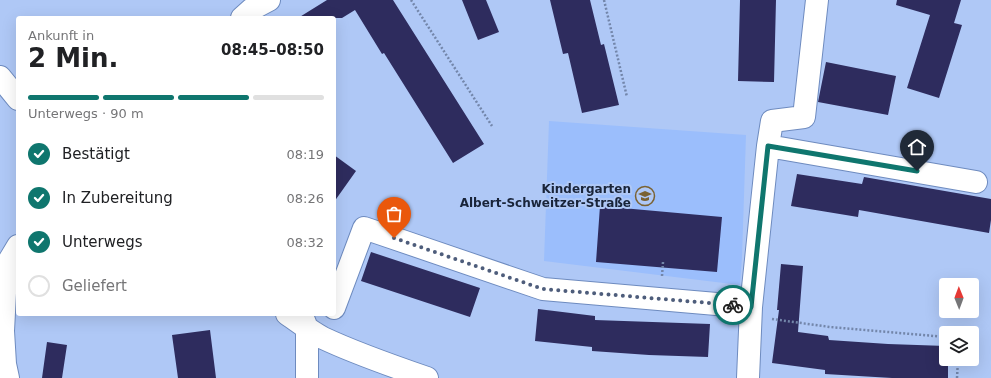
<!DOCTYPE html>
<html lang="de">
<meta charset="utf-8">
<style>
:root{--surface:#fff;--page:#f6f6f6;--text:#202124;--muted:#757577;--line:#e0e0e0;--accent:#0f766e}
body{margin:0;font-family:"DejaVu Sans",sans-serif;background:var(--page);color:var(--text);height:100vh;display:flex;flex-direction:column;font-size:15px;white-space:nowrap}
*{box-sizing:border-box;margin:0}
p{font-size:13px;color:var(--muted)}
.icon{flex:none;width:22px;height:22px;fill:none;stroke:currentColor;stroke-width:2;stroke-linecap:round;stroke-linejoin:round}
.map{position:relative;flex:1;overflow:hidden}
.panel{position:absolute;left:16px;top:16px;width:320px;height:300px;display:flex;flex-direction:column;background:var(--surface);border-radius:4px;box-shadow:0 4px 16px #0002}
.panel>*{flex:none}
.needle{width:26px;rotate:359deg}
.tools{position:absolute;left:939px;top:278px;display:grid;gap:8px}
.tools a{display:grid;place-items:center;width:40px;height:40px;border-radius:4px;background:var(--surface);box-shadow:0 4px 16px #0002;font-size:20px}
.pin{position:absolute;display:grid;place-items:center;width:34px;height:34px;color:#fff;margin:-41px -17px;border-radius:50% 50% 50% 0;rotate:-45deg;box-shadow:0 0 4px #0007}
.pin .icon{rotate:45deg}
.courier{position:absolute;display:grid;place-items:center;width:40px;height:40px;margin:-20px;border:3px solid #0f766e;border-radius:50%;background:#fff;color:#222;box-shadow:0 1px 5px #0007}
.head em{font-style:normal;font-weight:700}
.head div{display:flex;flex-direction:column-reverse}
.head{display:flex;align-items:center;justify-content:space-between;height:68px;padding:0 12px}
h1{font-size:26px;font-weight:700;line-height:30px}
.bar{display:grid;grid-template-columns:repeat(4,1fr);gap:6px 4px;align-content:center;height:48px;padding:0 12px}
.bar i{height:5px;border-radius:3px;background:var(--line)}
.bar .active{background:var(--accent)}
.bar p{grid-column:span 4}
ol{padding:0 12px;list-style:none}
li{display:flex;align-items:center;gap:12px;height:44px}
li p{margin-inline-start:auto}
li .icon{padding:4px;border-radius:50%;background:var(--accent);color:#fff;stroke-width:4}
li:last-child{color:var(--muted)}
li i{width:22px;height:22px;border:2px solid var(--line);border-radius:50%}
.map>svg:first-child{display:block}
.built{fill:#9bbefc}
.building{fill:#2e2c5e}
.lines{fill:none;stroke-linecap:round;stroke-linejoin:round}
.minor-casing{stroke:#6e8bbf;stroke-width:24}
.path{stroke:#7386aa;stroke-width:2.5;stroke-dasharray:2 2;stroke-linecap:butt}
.minor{stroke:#fff;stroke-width:22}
.done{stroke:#4e5d7b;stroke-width:4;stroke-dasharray:0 7.2}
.route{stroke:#0f766e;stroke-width:5}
.labels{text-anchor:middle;stroke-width:4;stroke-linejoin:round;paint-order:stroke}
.poi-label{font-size:12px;font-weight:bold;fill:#192439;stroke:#afc8f6;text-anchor:end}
</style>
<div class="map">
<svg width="991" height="378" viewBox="0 0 991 378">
<rect width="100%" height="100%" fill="#afc8f6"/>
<!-- built -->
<path class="built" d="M549,121L746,135L742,257L740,285L544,261Z"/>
<!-- building -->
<path class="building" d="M327,0H393L484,144L453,163L384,53L382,54L355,10L342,18H298Z
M462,0H486L499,32L478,40Z
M550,0H590L601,45L604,44L619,105L582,113L568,53L563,54Z
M740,0H776L774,82L738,81Z
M897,0H961L954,23L962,25L939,98L907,88L930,15L896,5Z
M826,62L896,76L888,115L818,102Z
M334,155L356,171L334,202Z
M797,174L862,184L864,177L991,199V220L989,233L859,210L858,217L791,206Z
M600,206L722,217L717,272L596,262Z
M371,252L480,288L470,317L361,281Z
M781,264L803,266L798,332L828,336L829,340L888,344L946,346V359H948V378H892L825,374V370L772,363L779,310H777Z
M538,309L595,316V320L710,324L708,357L649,355L592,351V347L535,341Z
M210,330L216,378H178L172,335Z
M47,342L67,345L62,378H42Z"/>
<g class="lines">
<defs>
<path id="minor" d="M242,18L252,9L269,0
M0,77L18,99
M768,146L976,182
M334,308L364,228L543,289L751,307
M287,314C299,322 310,331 323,338C357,354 392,366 427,378
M303,318L307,328V378
M8,378L5,364L3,331L5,293L9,261L18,246
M748,378L751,307L768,146L772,121L804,117L817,0"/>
</defs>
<!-- minor casing -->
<use href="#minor" class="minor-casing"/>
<!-- path -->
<path class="path" d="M411,0L492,126
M604,0L627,97
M662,276L663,262
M772,319L830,327L946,337
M957,378L958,359"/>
<!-- minor -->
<use href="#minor" class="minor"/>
</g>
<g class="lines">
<!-- done -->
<path class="done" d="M394,238L543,289L733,305"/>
<!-- route -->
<path class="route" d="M733,305L751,307L768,146L917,171"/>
</g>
<!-- icons -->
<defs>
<symbol id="school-ring" viewBox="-11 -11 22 22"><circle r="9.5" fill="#afc8f6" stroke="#7a6233" stroke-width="1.5"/><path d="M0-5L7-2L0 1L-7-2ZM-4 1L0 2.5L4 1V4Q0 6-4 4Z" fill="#7a6233"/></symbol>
</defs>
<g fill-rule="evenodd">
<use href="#school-ring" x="634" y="185" width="22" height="22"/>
</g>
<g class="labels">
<!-- poi labels -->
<g class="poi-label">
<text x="631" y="193">Kindergarten<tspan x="631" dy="14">Albert-Schweitzer-Straße</tspan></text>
</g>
</g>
</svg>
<div class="tools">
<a><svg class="needle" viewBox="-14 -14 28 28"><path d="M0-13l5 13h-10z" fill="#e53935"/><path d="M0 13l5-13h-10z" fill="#757577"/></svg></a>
<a><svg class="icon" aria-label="layers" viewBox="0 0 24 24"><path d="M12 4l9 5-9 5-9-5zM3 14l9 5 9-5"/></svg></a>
</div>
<div class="pin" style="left:394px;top:238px;background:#ea580c"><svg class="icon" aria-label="bag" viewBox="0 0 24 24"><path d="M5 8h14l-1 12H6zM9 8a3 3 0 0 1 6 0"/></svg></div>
<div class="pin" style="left:917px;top:171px;background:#1f2937"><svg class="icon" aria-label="home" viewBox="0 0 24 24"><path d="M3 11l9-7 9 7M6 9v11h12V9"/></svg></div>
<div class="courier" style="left:733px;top:305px"><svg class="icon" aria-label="bike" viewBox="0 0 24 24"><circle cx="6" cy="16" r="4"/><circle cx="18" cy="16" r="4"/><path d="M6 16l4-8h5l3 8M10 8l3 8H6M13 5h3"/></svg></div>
<section class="panel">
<div class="head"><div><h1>2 Min.</h1><p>Ankunft in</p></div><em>08:45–08:50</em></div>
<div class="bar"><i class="active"></i><i class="active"></i><i class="active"></i><i></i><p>Unterwegs · 90 m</p></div>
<ol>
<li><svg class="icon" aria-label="check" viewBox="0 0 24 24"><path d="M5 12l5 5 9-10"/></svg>Bestätigt<p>08:19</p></li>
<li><svg class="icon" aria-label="check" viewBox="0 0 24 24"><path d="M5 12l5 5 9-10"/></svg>In Zubereitung<p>08:26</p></li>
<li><svg class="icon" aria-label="check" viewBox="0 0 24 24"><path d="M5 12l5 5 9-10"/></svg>Unterwegs<p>08:32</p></li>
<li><i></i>Geliefert</li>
</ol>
</section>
</div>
